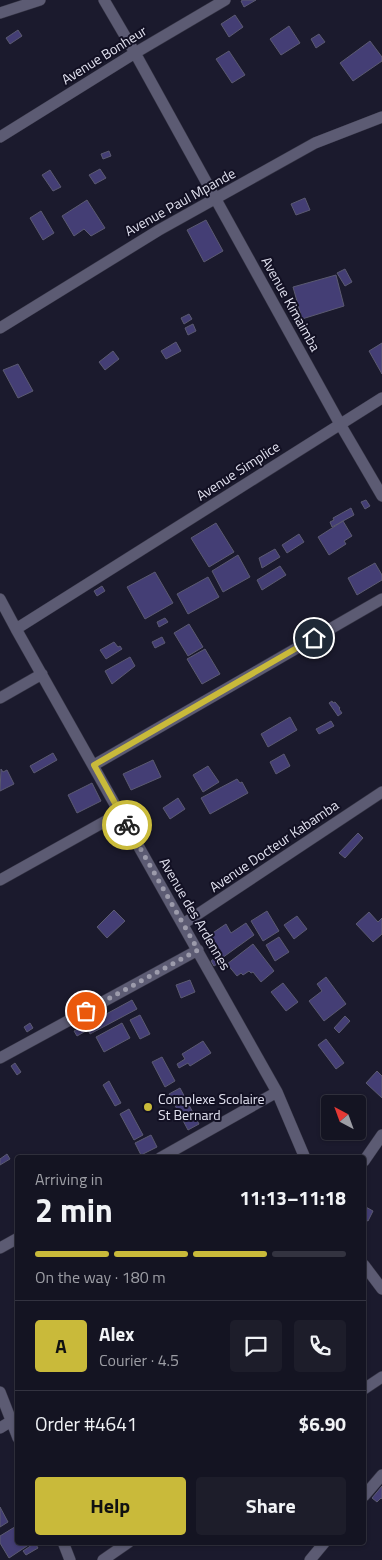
<!DOCTYPE html>
<meta charset="utf-8">
<style>
:root{--surface:#141422;--page:#1d1d2a;--text:#f1f3f6;--muted:#9d9ea5;--line:#333340;--accent:#c9ba3a}
body{margin:0;font-family:"Titillium Web",sans-serif;background:var(--page);color:var(--text);height:100vh;display:flex;flex-direction:column;font-size:19px;white-space:nowrap}
*{box-sizing:border-box;margin:0}
p{font-size:16px;color:var(--muted)}
.icon{flex:none;width:28px;height:28px;fill:none;stroke:currentColor;stroke-width:2;stroke-linecap:round;stroke-linejoin:round}
.map{position:relative;flex:1;overflow:hidden}
.details{position:absolute;left:15px;top:1155px;width:351px;height:390px;display:flex;flex-direction:column;background:var(--surface);border-radius:5px;box-shadow:0 1px 4px #0004,0 0 0 1px var(--line)}
.details>*{flex:none}
.needle{width:32px;rotate:319deg}
.controls{position:absolute;left:321px;top:1095px;display:grid;gap:10px}
.controls a{display:grid;place-items:center;width:45px;height:45px;border-radius:5px;background:var(--surface);box-shadow:0 1px 4px #0004,0 0 0 1px var(--line);font-size:25px}
.pin{position:absolute;display:grid;place-items:center;width:42px;height:42px;color:#fff;margin:-21px;border:2px solid #fff;border-radius:50%;box-shadow:0 1px 5px #0007}
.courier{position:absolute;display:grid;place-items:center;width:50px;height:50px;margin:-25px;border:4px solid #c9ba3a;border-radius:50%;background:#fff;color:#222;box-shadow:0 1px 6px #0007}
.summary em{font-style:normal;font-weight:700}
.summary div{display:flex;flex-direction:column-reverse}
.summary{display:flex;align-items:center;justify-content:space-between;height:85px;padding:0 20px}
h1{font-size:32px;font-weight:700;line-height:38px}
.bar{display:grid;grid-template-columns:repeat(4,1fr);gap:8px 5px;align-content:center;height:60px;padding:0 20px}
.bar i{height:6px;border-radius:4px;background:var(--line)}
.bar .current{background:var(--accent)}
.bar p{grid-column:span 4}
.line{display:flex;align-items:center;gap:12px;padding:0 20px;border-top:1px solid var(--line)}
.line div{flex:1}
.round{display:grid;place-items:center;flex:none;width:52px;height:52px;border-radius:5px;background:var(--page)}
.cta{display:flex;gap:10px;margin-top:auto;padding:10px 20px}
.cta a{flex:1;height:58px;border-radius:5px;background:var(--accent);color:#111;font-size:20px;font-weight:700;line-height:58px;text-align:center}
.cta a+a{background:var(--page);color:var(--text)}
.map>svg:first-child{display:block}
.building{fill:#443e75;stroke:#5b5a71}
.lines{fill:none;stroke-linecap:round;stroke-linejoin:round}
.minor-casing{stroke:#363545;stroke-width:12}
.minor{stroke:#5c5b73;stroke-width:11}
.done{stroke:#9c9bab;stroke-width:5;stroke-dasharray:0 9}
.route{stroke:#c9ba3a;stroke-width:6}
.poi-dot{fill:#c9ba3a;stroke:#121023;stroke-width:2}
.labels{text-anchor:middle;stroke-width:4;stroke-linejoin:round;paint-order:stroke}
.street-label{font-size:14px;fill:#e1e1ef;stroke:#121023}
.poi-label{font-size:14px;fill:#e1e1ef;stroke:#121023;text-anchor:start}
</style>
<div class="map">
<svg width="382" height="1560" viewBox="0 0 382 1560">
<rect width="100%" height="100%" fill="#1b1a2d"/>
<!-- building -->
<path class="building" d="M243,0H256L244,7L241,1Z
M235,15L243,27L229,37L221,24Z
M289,26L300,43L281,55L270,39Z
M18,30L22,36L10,44L6,38Z
M319,34L325,42L316,48L311,39Z
M370,41L382,57V61L353,81L340,63Z
M229,51L245,75L232,83L216,59Z
M109,151L111,156L103,159L101,154Z
M100,169L106,178L95,184L89,175Z
M50,170L61,187L53,191L42,175Z
M305,198L310,210L296,215L291,204Z
M87,200L105,228L91,236L84,229L74,236L62,216Z
M41,211L54,233L43,240L30,218Z
M206,220L223,251L204,262L187,230Z
M345,269L352,282L345,286L337,273Z
M336,275L344,306L302,319L293,287Z
M189,314L192,319L184,324L181,318Z
M193,324L196,331L188,335L185,328Z
M176,342L181,351L166,359L161,351Z
M382,343V374L369,351Z
M113,351L119,359L105,370L99,362Z
M18,364L33,391L18,398L3,370Z
M366,500L370,506L365,509L361,502Z
M351,508L354,515L332,527L330,522L334,520L333,518Z
M343,521L352,536L344,541L346,544L329,555L318,537Z
M216,523L234,552L209,567L191,538Z
M299,534L304,542L287,553L282,545Z
M275,549L280,557L262,568L259,558Z
M238,555L250,577L223,592L212,571Z
M375,563L382,575V580L357,595L348,578Z
M280,566L286,575L262,590L257,580Z
M155,572L173,603L145,619L127,587Z
M208,577L219,597L188,614L177,594Z
M102,586L105,591L97,596L94,591Z
M165,618L168,622L159,627L157,622Z
M189,624L203,647L188,656L174,633Z
M162,637L165,643L155,648L152,642Z
M114,642L118,647L120,646L122,649L106,659L100,650Z
M205,649L220,674L202,684L187,659Z
M130,657L135,666L112,684L105,671Z
M332,701L333,703L335,702L340,708L339,709L342,713L338,716L329,703Z
M290,717L297,730L268,747L261,734Z
M331,721L334,726L319,734L316,729Z
M53,753L57,760L34,773L30,766Z
M284,754L290,766L276,774L270,762Z
M153,760L161,777L131,790L123,774Z
M208,766L219,782L203,792L193,775Z
M1,769L3,772L7,770L14,784L0,791Z
M237,779L240,783L242,782L248,793L210,814L201,798Z
M92,783L101,801L77,813L68,795Z
M178,798L185,809L170,819L163,808Z
M358,833L363,838L345,858L339,853Z
M114,910L125,921L107,938L97,927Z
M267,911L279,931L263,941L251,921Z
M369,912L378,922L382,918V934L373,942L356,924Z
M297,916L307,929L294,939L284,925Z
M246,923L254,935L222,958L208,936L226,924L231,933Z
M279,937L289,952L275,961L266,945Z
M253,944L274,971L261,982L253,972L251,973L249,971L243,975L241,973L237,976L227,964Z
M220,954L224,960L214,966L211,961Z
M326,977L346,1004L324,1021L309,1001L322,991L317,984Z
M190,980L195,992L181,998L176,985Z
M283,983L298,1002L286,1011L271,992Z
M132,1000L137,1009L90,1034L86,1025Z
M140,1015L150,1034L140,1039L130,1020Z
M345,1016L350,1021L339,1033L334,1028Z
M30,1023L33,1028L27,1032L24,1027Z
M122,1023L130,1038L104,1052L96,1037Z
M83,1026L86,1031L77,1036L74,1031Z
M326,1039L344,1063L336,1069L318,1045Z
M203,1041L211,1053L190,1066L188,1063L179,1068L177,1064L185,1059L182,1054Z
M162,1057L175,1081L165,1087L152,1062Z
M15,1063L21,1072L17,1075L11,1066Z
M377,1071L382,1076V1098L366,1083Z
M109,1081L121,1103L115,1106L103,1085Z
M180,1088L199,1124L188,1130L169,1094Z
M129,1109L143,1135L134,1140L120,1114Z
M151,1135L157,1147L141,1155L135,1143Z
M7,1154L10,1159L0,1165V1159Z
M364,1206L373,1211L368,1221L364,1219Z
M382,1486V1499L381,1498L377,1502L372,1498Z
M0,1507L8,1522L0,1527Z
M18,1525V1542H29L30,1544L9,1558L0,1543V1536Z
M35,1543L38,1548L26,1555L23,1551Z"/>
<g class="lines">
<defs>
<path id="minor" d="M104,0L135,53L340,424L382,496
M0,13L40,0
M0,137L135,53L225,0
M0,328L159,230L315,143L382,117
M0,599L16,629
M0,698L42,674
M94,765L382,599
M0,880L120,813
M183,924L382,792
M0,1058L198,950
M160,1158L277,1092
M305,1158L277,1092L16,629L382,398
M364,1161L382,1135
M0,1248L18,1238
M364,1265L382,1289
M364,1389L382,1377
M0,1392L18,1438
M0,1428L18,1417
M364,1496L382,1475
M63,1542L70,1560
M103,1560L129,1542
M310,1560L325,1542"/>
</defs>
<!-- minor casing -->
<use href="#minor" class="minor-casing"/>
<!-- minor -->
<use href="#minor" class="minor"/>
</g>
<g class="lines">
<!-- done -->
<path class="done" d="M86,1011L198,950L127,825"/>
<!-- route -->
<path class="route" d="M127,825L94,765L314,638"/>
</g>
<!-- markers -->
<circle class="poi-dot" cx="148" cy="1107" r="5"/>
<g class="labels">
<!-- street labels -->
<g class="street-label">
<text transform="translate(104 55) rotate(-32)" y="5">Avenue Bonheur</text>
<text transform="translate(180 202) rotate(-29)" y="5">Avenue Paul Mpande</text>
<text transform="translate(291 304) rotate(61)" y="5">Avenue Kimaimba</text>
<text transform="translate(238 471) rotate(-33)" y="5">Avenue Simplice</text>
<text transform="translate(274 846) rotate(-34)" y="5">Avenue Docteur Kabamba</text>
<text transform="translate(195 914) rotate(60)" y="5">Avenue des Ardennes</text>
</g>
<!-- poi labels -->
<g class="poi-label">
<text x="158" y="1104">Complexe Scolaire<tspan x="158" dy="16">St Bernard</tspan></text>
</g>
</g>
</svg>
<div class="controls">
<a><svg class="needle" viewBox="-14 -14 28 28"><path d="M0-13l5 13h-10z" fill="#e53935"/><path d="M0 13l5-13h-10z" fill="#9d9ea5"/></svg></a>
</div>
<div class="pin" style="left:86px;top:1011px;background:#ea580c"><svg class="icon" aria-label="bag" viewBox="0 0 24 24"><path d="M5 8h14l-1 12H6zM9 8a3 3 0 0 1 6 0"/></svg></div>
<div class="pin" style="left:314px;top:638px;background:#1f2937"><svg class="icon" aria-label="home" viewBox="0 0 24 24"><path d="M3 11l9-7 9 7M6 9v11h12V9"/></svg></div>
<div class="courier" style="left:127px;top:825px"><svg class="icon" aria-label="bike" viewBox="0 0 24 24"><circle cx="6" cy="16" r="4"/><circle cx="18" cy="16" r="4"/><path d="M6 16l4-8h5l3 8M10 8l3 8H6M13 5h3"/></svg></div>
<section class="details">
<div class="summary"><div><h1>2 min</h1><p>Arriving in</p></div><em>11:13–11:18</em></div>
<div class="bar"><i class="current"></i><i class="current"></i><i class="current"></i><i></i><p>On the way · 180 m</p></div>
<div class="line" style="height:90px"><b class="round" style="background:var(--accent);color:#111">A</b><div><b>Alex</b><p>Courier · 4.5</p></div><a class="round"><svg class="icon" aria-label="chat" viewBox="0 0 24 24"><path d="M4 5h16v11H9l-5 4z"/></svg></a><a class="round"><svg class="icon" aria-label="phone" viewBox="0 0 24 24"><path d="M5 4h4l2 5-3 2q2 4 5 5l2-3 5 2v4C11 20 4 13 5 4z"/></svg></a></div>
<div class="line" style="height:65px"><div>Order #4641</div><b>$6.90</b></div>
<div class="cta"><a>Help</a><a>Share</a></div>
</section>
</div>
